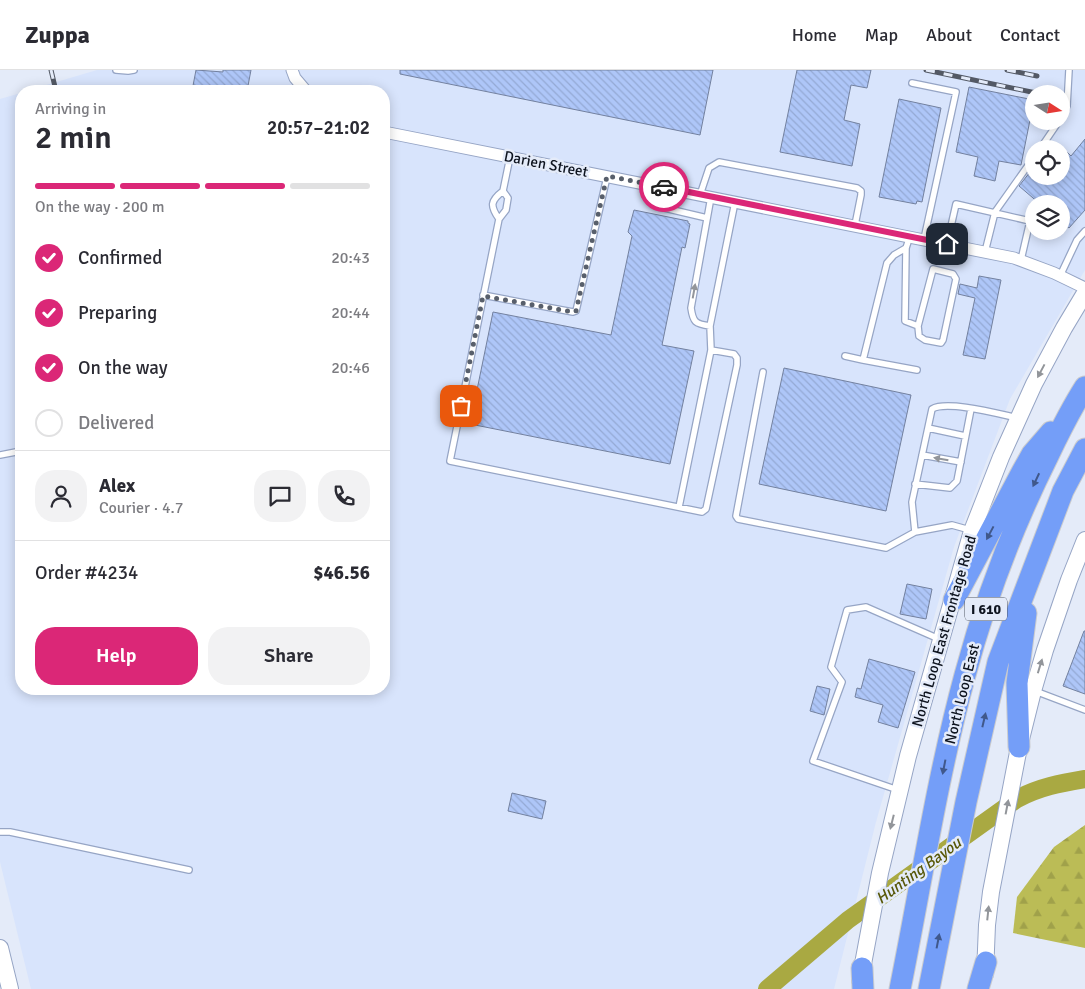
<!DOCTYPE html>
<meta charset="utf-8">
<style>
:root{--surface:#fff;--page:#f2f2f3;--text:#2b2b33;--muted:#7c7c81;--line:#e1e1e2;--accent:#db2777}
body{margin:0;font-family:Signika,sans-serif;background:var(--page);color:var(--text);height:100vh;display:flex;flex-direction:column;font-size:19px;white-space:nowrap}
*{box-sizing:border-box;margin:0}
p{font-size:16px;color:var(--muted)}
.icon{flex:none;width:28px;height:28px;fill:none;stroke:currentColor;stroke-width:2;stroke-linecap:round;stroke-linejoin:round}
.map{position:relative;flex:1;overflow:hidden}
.side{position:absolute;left:15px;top:15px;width:375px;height:610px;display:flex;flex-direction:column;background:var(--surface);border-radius:20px;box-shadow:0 2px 12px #0003}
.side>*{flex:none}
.needle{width:32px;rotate:102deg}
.controls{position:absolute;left:1025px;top:15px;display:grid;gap:10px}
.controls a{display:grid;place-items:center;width:45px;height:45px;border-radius:50%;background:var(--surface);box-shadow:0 2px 12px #0003;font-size:25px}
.pin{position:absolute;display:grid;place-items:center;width:42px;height:42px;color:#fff;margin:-21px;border-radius:10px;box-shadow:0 2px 8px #0006}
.courier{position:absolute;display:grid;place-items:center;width:50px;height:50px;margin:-25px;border:4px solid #db2777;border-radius:50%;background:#fff;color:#222;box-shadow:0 1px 6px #0007}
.overview em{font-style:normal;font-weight:600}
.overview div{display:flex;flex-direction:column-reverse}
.overview{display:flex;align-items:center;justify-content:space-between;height:85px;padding:0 20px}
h1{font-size:32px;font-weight:600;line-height:38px}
.bar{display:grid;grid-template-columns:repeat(4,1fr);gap:8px 5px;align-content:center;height:60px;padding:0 20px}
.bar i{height:6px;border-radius:4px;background:var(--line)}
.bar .selected{background:var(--accent)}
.bar p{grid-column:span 4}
.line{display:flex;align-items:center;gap:12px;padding:0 20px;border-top:1px solid var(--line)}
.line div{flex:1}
.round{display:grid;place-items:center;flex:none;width:52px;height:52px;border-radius:20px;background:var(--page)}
ol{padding:0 20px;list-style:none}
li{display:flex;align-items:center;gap:15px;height:55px}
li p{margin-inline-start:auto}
li .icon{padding:5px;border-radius:50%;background:var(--accent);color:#fff;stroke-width:4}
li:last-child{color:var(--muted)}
li i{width:28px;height:28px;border:2px solid var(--line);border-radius:50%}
.action{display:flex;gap:10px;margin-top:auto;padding:10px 20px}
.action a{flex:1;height:58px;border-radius:20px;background:var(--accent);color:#fff;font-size:20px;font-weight:600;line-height:58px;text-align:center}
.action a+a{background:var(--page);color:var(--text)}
header{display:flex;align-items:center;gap:30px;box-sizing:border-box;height:70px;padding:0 25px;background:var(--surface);border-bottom:1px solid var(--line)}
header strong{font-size:24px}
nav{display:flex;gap:28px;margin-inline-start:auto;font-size:18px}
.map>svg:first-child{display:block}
.built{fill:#d8e4fc;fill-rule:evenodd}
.forest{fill:url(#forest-firs)}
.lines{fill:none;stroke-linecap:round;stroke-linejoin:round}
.river{stroke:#a9a942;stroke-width:18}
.building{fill:url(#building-back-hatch);stroke:#73819f}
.lane-casing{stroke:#96a5c5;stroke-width:8}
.street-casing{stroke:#96a5c5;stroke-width:13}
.secondary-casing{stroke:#96a5c5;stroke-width:18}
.highway-casing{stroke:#cacbce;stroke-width:23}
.lane{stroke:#fff;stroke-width:5.5}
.street{stroke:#fff;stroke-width:11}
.secondary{stroke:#fff;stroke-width:16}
.highway{stroke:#749ef8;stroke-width:21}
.rail-casing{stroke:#535965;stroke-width:5}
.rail{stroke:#e4ebf9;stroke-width:3;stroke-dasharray:9;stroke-linecap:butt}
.oneway{fill:#92959a}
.oneway2{fill:#40588b}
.done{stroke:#585f6b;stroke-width:5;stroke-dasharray:0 9}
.route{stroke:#db2777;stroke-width:6}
.labels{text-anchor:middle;stroke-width:5;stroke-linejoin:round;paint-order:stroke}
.shield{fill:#e4ebf9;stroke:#4e5460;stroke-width:1}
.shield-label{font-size:14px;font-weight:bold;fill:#0d131e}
.street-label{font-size:15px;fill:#0d131e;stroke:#e4ebf9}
.water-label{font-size:16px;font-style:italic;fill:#575707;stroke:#e4ebf9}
</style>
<header>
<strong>Zuppa</strong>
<nav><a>Home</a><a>Map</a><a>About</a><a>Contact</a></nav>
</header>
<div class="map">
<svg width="1085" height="919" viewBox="0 0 1085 919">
<defs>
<pattern id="forest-firs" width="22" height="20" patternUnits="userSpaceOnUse" patternTransform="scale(1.25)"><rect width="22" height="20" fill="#bbbc56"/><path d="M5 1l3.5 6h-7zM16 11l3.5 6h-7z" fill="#a0a14a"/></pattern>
<pattern id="building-back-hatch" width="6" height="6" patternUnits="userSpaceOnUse" patternTransform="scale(1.25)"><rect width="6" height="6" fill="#aec6f8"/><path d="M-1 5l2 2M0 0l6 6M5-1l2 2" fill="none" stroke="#94a9d4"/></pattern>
</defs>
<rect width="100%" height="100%" fill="#e4ebf9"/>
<!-- built -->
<path class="built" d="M97,0H1085V200L1010,329L954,477L876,752L834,919H31L0,792V29L21,23V619H384V21H26ZM1034,24H1061V51H1034ZM1034,79H1061V106H1034ZM1034,134H1061V161H1034Z"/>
<!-- forest -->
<path class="forest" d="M1085,755V878L1013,863L1017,827L1054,777Z"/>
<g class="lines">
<!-- river -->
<path class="river" d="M767,919L848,850L1017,729C1039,717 1061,713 1085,709"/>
</g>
<!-- building -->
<path class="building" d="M196,0L223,2V0H251L247,21H192Z
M400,0H713L700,65L400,4Z
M797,0H871L867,18L851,15L844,50L860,54L852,96L780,82Z
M969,17L1034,30L1021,95L999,91L995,111L974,106L978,87L956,82Z
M899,29L941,38L922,132L917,131L916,134L879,127Z
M1085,69V140L1069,158L1061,151V134H1040L1019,116L1034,97V106H1061V76L1071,86Z
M634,140L688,151V153L690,154L685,178L682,177L662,275L694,281L670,394L470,354L493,242L611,265L632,166L628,162Z
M979,206L1001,210L985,289L963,285L975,228L958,224L960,214L977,218Z
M784,298L911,325L886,441L759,414Z
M907,514L932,519L926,549L900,544Z
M1084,561H1085V624L1063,616Z
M869,589L915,602L898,658L878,652L883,635L855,627L857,618L861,619Z
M817,616L830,619L824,645L810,641Z
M512,723L546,731L542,749L508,741Z"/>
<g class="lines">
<defs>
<path id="lane" d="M116,0L128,1L134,0
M912,13L956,22L924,169
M1061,48L1067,36L1069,0
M1040,79L1059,51
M657,116L654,129L656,136L707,148
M503,121L508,128L506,140L499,149L450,391L702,442L706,439L737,295V288L734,284L711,280L710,256L735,132
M700,125L709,98L719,92L857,118L861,121V125L855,155
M499,149C490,136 490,131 503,121L510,87
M910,166L906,178L905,251L918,256L919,266L925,270L941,273L943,270L956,209L953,204L933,199L918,256
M947,174L956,134L1030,151L1021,190
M906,178L894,185L887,193L863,290L917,300
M985,182L995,142L1034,87
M1060,206L1077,170L1085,161
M483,225L573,242L576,241L607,107
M710,256C695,254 693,252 691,238L711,127
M845,286L863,290
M763,302L736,446L738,449L886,478L915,462L952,455L970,460
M928,358L965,366
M0,385L21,381
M922,385L961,392
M915,414L950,418L957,411L971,339
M679,437L711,280
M915,462L912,432L932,339C947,330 999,344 1018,348
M1035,621L1085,640
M898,720L813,691L842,612L831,597L847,540L866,537L939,569
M0,762H10L189,800"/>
<path id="street" d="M292,0L295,8L306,21
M384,62L1014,188L1054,203L1085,218"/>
<path id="secondary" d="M0,878L10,919
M985,904L987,855L991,822L1019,677L1033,621L1045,580L1069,510L1085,470
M860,910L880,803L908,686L972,461L1001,387L1034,314L1064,258L1085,223"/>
<path id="highway" d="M954,530L1022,402L1032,384L1051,362
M1019,677L1017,613L1026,543
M862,898L863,919
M900,919C921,815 937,708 965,605C985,530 1013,456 1048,386C1059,363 1071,339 1085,317
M929,919L966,732L998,592L1063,421L1085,379
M978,919L986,892"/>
</defs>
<!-- lane casing -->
<use href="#lane" class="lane-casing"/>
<!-- street casing -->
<use href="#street" class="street-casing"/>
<!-- secondary casing -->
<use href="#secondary" class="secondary-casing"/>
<!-- highway casing -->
<use href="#highway" class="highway-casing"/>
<!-- lane -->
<use href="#lane" class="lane"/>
<!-- street -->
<use href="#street" class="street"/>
<!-- secondary -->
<use href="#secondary" class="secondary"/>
<!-- highway -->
<use href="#highway" class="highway"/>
<defs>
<path id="rail" d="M51,0L56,21
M926,0L1041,24
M1007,0L1037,6"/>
</defs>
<!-- rail casing -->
<use href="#rail" class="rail-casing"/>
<!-- rail -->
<use href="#rail" class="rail"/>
</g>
<!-- one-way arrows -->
<defs><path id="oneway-solid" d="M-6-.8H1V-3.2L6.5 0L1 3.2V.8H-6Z" transform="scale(1.25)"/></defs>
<g class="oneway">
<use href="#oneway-solid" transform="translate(694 221) rotate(-80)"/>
<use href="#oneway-solid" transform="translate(1041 301) rotate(118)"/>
<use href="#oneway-solid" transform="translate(941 389) rotate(-170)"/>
<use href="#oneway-solid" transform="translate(1040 596) rotate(-73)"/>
<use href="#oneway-solid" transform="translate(1007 737) rotate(-79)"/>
<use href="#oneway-solid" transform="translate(892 752) rotate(104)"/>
<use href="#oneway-solid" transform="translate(988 843) rotate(-84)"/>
</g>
<g class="oneway2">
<use href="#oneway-solid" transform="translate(1036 410) rotate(115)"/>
<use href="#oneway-solid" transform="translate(990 463) rotate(118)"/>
<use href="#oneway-solid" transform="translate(984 650) rotate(-77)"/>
<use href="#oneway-solid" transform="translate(944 697) rotate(101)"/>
<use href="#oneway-solid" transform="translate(938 871) rotate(-79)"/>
</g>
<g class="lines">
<!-- done -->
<path class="done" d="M461,336L483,226L573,242L576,241L607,106L664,117"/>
<!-- route -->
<path class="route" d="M664,117L947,174"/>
</g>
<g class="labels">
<!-- shield labels -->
<rect class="shield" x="965" y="527.5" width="42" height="23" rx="4"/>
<g class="shield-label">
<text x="986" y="544">I 610</text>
</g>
<!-- street labels -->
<g class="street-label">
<text transform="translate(546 94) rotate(11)" y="5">Darien Street</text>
<text transform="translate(944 561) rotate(-74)" y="5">North Loop East Frontage Road</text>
<text transform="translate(962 624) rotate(-76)" y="5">North Loop East</text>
</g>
<!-- water labels -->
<g class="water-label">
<text transform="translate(918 800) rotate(-36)" y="6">Hunting Bayou</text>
</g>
</g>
</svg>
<div class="controls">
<a><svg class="needle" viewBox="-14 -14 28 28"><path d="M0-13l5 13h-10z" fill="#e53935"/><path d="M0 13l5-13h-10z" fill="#7c7c81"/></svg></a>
<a><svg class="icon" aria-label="locate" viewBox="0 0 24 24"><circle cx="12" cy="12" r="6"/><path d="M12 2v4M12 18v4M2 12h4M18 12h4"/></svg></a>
<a><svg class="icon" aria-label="layers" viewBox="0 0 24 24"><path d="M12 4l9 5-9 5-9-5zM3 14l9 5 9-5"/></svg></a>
</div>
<div class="pin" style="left:461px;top:336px;background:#ea580c"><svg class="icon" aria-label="bag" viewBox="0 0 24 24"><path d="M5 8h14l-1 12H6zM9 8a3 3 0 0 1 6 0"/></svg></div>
<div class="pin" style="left:947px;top:174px;background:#1f2937"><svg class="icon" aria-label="home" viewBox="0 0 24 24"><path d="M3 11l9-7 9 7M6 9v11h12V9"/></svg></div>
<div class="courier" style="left:664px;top:117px"><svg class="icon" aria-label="car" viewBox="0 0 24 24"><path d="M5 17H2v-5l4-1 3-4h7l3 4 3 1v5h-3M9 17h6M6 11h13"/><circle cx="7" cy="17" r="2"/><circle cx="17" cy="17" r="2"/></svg></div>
<section class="side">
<div class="overview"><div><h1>2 min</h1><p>Arriving in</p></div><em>20:57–21:02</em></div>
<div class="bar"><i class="selected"></i><i class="selected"></i><i class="selected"></i><i></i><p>On the way · 200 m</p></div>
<ol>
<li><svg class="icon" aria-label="check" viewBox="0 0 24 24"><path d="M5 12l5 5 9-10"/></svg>Confirmed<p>20:43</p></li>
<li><svg class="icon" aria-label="check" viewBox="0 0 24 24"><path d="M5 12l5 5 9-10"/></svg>Preparing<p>20:44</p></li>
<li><svg class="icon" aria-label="check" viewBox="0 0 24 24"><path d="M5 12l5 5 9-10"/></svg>On the way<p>20:46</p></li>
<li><i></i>Delivered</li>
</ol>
<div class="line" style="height:90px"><a class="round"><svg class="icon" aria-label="person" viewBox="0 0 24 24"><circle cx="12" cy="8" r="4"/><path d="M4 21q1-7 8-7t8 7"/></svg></a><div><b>Alex</b><p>Courier · 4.7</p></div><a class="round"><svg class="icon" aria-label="chat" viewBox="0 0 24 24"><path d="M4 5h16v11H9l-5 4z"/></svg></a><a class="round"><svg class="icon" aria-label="phone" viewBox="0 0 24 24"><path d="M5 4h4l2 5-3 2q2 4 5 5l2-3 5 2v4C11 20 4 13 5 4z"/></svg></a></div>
<div class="line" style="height:65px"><div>Order #4234</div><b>$46.56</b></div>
<div class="action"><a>Help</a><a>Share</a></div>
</section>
</div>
